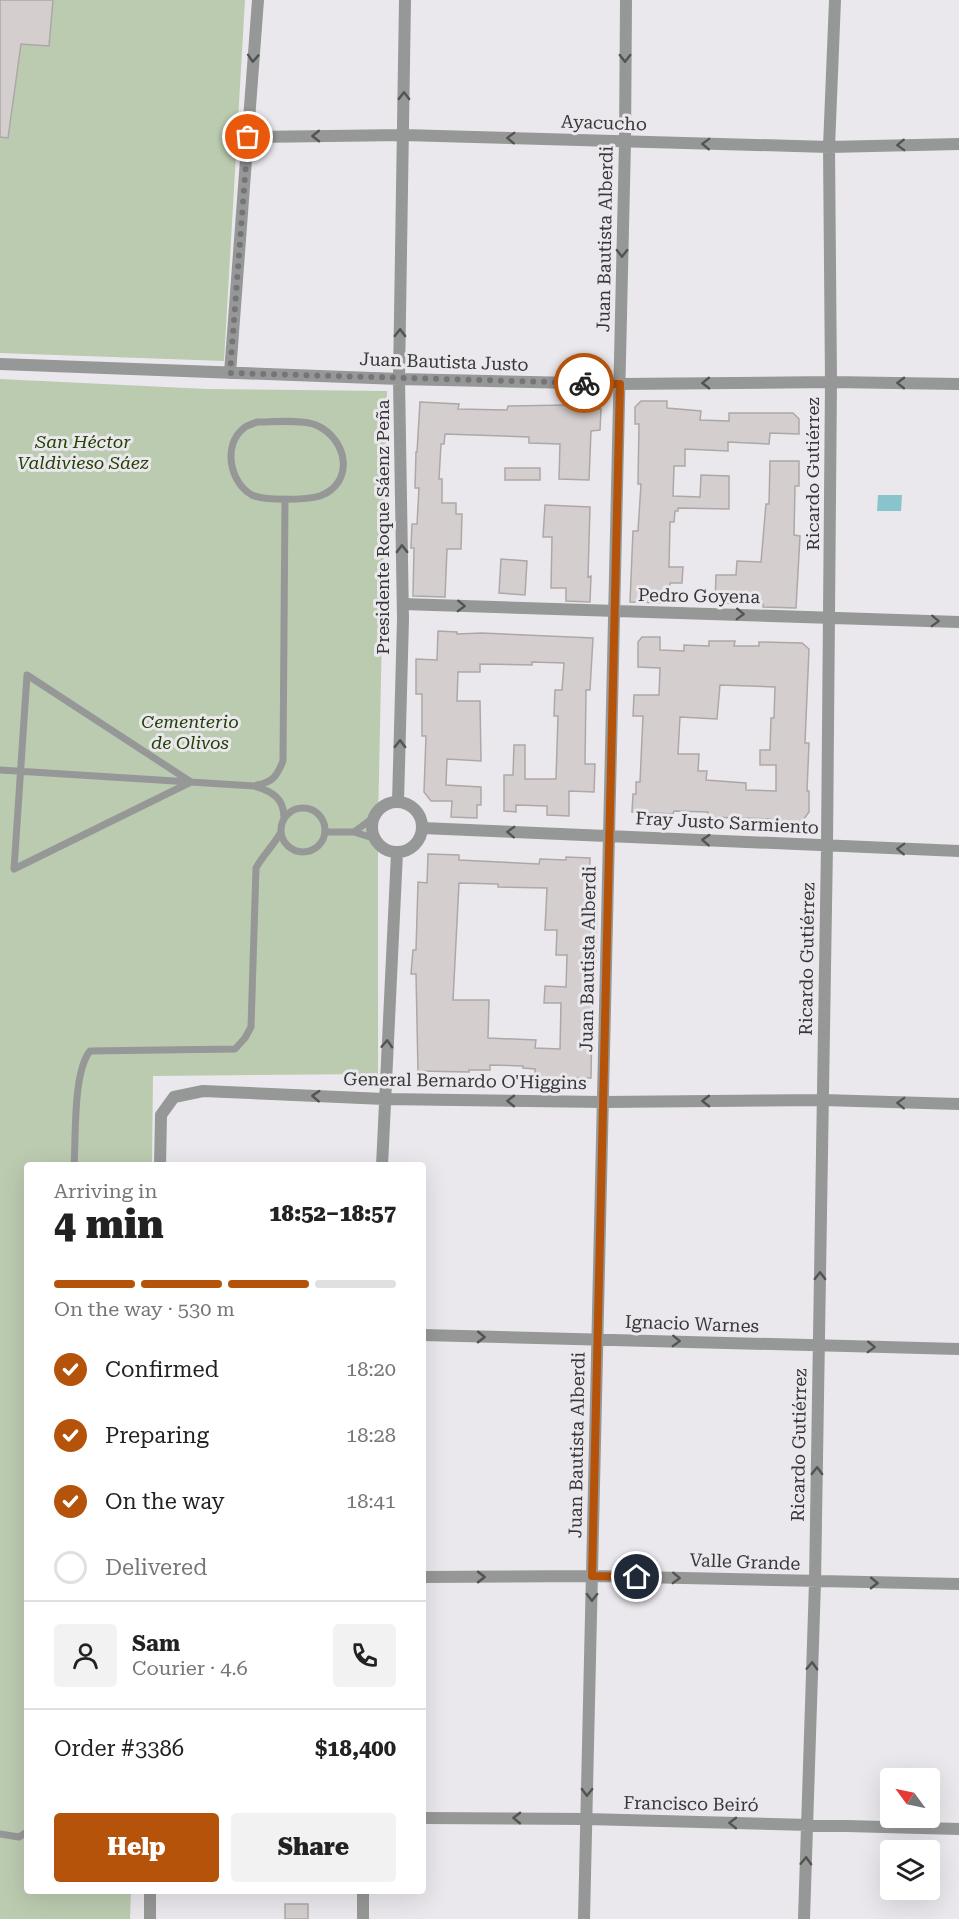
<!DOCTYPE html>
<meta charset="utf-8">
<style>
:root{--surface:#fff;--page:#f2f2f2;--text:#222;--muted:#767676;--line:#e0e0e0;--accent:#b45309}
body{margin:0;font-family:"Roboto Serif",serif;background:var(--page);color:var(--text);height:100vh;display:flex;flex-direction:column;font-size:22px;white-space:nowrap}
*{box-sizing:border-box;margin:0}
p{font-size:20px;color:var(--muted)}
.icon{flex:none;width:33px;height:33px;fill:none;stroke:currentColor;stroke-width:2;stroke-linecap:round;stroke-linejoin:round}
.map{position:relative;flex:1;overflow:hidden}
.drawer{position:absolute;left:24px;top:1162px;width:402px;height:732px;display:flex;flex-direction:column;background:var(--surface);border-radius:6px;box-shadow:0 6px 24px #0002}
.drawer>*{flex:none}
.needle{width:39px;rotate:303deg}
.fabs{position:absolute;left:880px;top:1768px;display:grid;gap:12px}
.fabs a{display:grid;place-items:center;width:60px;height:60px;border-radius:6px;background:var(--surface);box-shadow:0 6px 24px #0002;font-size:30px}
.pin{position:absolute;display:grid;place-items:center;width:51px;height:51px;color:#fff;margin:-26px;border:3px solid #fff;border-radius:50%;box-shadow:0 2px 6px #0007}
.courier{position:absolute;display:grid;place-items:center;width:60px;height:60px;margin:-30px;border:4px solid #b45309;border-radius:50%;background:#fff;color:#222;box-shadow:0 2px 8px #0007}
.head em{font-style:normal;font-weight:800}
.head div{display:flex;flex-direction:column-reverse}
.head{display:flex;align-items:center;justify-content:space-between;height:102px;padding:0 30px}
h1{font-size:39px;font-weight:800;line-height:45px}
.bar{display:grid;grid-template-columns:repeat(4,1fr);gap:9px 6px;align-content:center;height:72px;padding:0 30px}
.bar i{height:8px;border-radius:4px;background:var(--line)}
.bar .on{background:var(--accent)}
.bar p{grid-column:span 4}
.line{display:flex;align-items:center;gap:15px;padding:0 30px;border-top:2px solid var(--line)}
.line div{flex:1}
.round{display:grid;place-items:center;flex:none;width:63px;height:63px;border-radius:6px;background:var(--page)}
ol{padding:0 30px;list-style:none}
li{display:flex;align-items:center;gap:18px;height:66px}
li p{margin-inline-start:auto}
li .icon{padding:6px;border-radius:50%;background:var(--accent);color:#fff;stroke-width:4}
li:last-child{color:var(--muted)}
li i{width:33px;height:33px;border:3px solid var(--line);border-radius:50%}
.button{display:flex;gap:12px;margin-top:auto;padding:12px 30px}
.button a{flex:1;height:69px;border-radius:6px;background:var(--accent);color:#fff;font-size:24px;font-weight:800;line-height:69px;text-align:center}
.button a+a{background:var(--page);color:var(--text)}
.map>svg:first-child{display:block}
.green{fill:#bbcbb0}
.water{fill:#89c3cb}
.building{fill:#d4cece;stroke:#ada8a7;stroke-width:1.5;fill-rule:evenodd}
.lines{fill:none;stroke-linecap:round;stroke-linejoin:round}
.service{stroke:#959897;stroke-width:7}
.minor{stroke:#959897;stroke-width:12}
.oneway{stroke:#535354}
.done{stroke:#767477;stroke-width:6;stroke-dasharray:0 10.8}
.route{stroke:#b45309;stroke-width:8}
.labels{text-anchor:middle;stroke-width:6;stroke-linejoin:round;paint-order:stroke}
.street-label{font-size:18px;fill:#373638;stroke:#eae8ec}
.park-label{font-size:18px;font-style:italic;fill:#234005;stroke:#eae8ec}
</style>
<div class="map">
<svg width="959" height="1919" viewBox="0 0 959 1919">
<rect width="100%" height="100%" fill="#eae8ec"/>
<!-- green -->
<path class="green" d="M0,0H245L224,361L0,353Z
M0,379L207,389L387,391L378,823V1074L153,1076L152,1165L27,1166V1892H131L130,1919H0Z"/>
<!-- water -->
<path class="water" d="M878,495H902L901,511H877Z"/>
<!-- building -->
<path class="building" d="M0,0H53L49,46L21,44L8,138L0,137Z
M641,401H667V408L701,411L700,420L729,421V413H793L799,419V434L770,433L769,444L728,442V451L685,449V466H674L673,496L700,497L701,475L729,476V509L678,508V511H675L674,522H670L669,567H683L682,583H670L669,603L630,602L633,531H638L641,484H638L639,424H635V407Z
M420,402L459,404L458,409L507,410L508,406L569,405H589V409H601L600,430L591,431L589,480L559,479L560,444L529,443V437L445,434L444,444H441L439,479H442V503H456V514H462L461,549H447L445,597L413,596L414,548H411L412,524H417L419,488H415L416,452H417Z
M770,461H799V486H795L794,535L800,536L796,608L763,607V604L715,603L716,575H736L737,561L761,562L766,504H769Z
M505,468H540V480H505Z
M545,505L590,507L588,577L591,576L590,602L566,601V588H551L552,537H543Z
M501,559L527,561L525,595L499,593Z
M438,631L457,632V634L482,633L593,638L590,690H586L585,764H595L594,792L569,791V816L547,815V806L516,805V812L504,811V775H513L514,745H525V779H556L558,716H554L555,690H562L564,663L532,662V665L480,664V672H458L457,701H480L481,761L447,759L446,785L481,787V805H477V818L451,817L452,801H431L424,792L426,736H422V694H416V659L437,660Z
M642,637H660V650L684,651V645L709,646V641H735L734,646H759V642L802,643L809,649L805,743H809L807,791H809V812L799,826L770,825V819L708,817V812L674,811L673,814L632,812L633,794H636V782H640L643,716H633L634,695H659L660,668L638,667V642ZM720,685L775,687L774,718H771L770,750H760V765H776V791L746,790V783L706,780L707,771H698L699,754H678L680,717L717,719Z
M428,854L459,855V860L539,864L540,859L566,860V857L590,858L588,906H597L596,956H593L591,1078H562V1081L535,1080V1069L523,1068V1066L490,1065V1070H469V1072L418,1071L416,974H411L413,950H416L418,882L427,883ZM459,883L498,884V887L547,888L545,930H557L556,955H567L566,987L545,986L544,1003H561L560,1049L535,1048L536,1040L488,1038L489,1000H453Z
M285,1904H308V1919H285Z"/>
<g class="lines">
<!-- service -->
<path class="service" d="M257,422C272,422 303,419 316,425C348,439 355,483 320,496C307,500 264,501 252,495C230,483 222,445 244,428C247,425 253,424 257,422Z
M27,675L191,782L14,869Z
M0,770L254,786C272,791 284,798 284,818
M257,785C273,782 277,776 283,761L285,499
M281 830a22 22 0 1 1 44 0a22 22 0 1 1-44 0Z
M325,832H354L373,838
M354,832L373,818
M74,1166C76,1136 73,1072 90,1051L235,1049L245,1038L251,1027L256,868C263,855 274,845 281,832
M0,1834L19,1837L27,1832"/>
<!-- minor -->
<path class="minor" d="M247,137L403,135L829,147L959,144
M0,364L399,379L619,384L831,382L959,384
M230,373L258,0
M403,604L959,622
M372 827a25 25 0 1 1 50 0a25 25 0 1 1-50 0Z
M398,802L403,619L399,379L405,0
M422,828L959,851
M160,1166L161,1115L174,1097L203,1091L384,1099L603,1102L823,1100L959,1104
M382,1166L397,853
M423,1335L959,1349
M423,1577L592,1576L959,1584
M423,1818L587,1819L959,1829
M150,1919V1892
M363,1919V1892
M584,1919L625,142L626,0
M804,1919L815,1582L827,846L831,382L829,147L835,0"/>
</g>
<!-- one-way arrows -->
<defs><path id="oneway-chevron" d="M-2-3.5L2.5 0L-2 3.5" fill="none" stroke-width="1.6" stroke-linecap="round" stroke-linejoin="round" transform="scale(1.5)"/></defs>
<g class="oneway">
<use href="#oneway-chevron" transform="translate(253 58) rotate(94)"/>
<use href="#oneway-chevron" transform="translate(625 58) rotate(90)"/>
<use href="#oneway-chevron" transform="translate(404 96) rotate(-89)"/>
<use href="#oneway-chevron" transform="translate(316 136) rotate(179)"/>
<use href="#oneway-chevron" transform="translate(511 138) rotate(-178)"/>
<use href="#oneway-chevron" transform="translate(706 144) rotate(-178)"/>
<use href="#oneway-chevron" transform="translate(901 145) rotate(178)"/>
<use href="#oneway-chevron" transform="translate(622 253) rotate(91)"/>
<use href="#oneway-chevron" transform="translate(400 333) rotate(-89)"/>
<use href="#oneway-chevron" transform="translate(706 383) rotate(179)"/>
<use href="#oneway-chevron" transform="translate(901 383) rotate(-179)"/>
<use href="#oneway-chevron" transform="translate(402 549) rotate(-91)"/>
<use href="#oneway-chevron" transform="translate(461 606) rotate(2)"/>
<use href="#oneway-chevron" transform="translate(740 614) rotate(2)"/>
<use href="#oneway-chevron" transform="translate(935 621) rotate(2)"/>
<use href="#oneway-chevron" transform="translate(400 744) rotate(-89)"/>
<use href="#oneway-chevron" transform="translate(511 832) rotate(-178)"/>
<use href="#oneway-chevron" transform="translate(706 840) rotate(-177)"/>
<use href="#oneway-chevron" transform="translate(901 849) rotate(-178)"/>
<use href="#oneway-chevron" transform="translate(387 1044) rotate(-87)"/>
<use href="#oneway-chevron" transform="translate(316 1096) rotate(-177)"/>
<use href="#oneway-chevron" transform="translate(511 1101) rotate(-179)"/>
<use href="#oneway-chevron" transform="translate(706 1101) rotate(180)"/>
<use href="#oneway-chevron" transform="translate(901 1103) rotate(-178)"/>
<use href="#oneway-chevron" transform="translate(820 1276) rotate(-89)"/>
<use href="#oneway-chevron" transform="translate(481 1337) rotate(1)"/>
<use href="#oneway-chevron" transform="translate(676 1341) rotate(2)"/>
<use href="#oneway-chevron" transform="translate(871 1347) rotate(2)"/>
<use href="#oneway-chevron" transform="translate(817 1471) rotate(-89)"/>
<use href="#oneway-chevron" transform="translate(481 1577)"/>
<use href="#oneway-chevron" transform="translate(676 1578) rotate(2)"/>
<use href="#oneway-chevron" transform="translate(874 1583) rotate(1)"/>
<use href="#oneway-chevron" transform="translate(592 1597) rotate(91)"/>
<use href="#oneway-chevron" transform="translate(812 1666) rotate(-88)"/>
<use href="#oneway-chevron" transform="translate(587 1792) rotate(91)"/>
<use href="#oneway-chevron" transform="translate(517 1818) rotate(-179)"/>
<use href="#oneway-chevron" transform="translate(733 1823) rotate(-179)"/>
<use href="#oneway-chevron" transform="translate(806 1861) rotate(-88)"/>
</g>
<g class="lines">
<!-- done -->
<path class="done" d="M248,137L230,373L584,383"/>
<!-- route -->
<path class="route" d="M584,383L620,384L592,1576L637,1577"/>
</g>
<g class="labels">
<!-- street labels -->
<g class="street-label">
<text transform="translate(604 123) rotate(2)" y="6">Ayacucho</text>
<text transform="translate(605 239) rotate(-89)" y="6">Juan Bautista Alberdi</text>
<text transform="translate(444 362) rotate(2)" y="6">Juan Bautista Justo</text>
<text transform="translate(813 474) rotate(-90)" y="6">Ricardo Gutiérrez</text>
<text transform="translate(383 527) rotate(-90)" y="6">Presidente Roque Sáenz Peña</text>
<text transform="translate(699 596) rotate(1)" y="6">Pedro Goyena</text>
<text transform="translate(727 823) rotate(3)" y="6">Fray Justo Sarmiento</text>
<text transform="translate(588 959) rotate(-89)" y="6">Juan Bautista Alberdi</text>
<text transform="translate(807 959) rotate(-89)" y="6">Ricardo Gutiérrez</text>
<text transform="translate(465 1081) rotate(1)" y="6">General Bernardo O'Higgins</text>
<text transform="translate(692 1324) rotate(2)" y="6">Ignacio Warnes</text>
<text transform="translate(577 1445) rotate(-89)" y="6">Juan Bautista Alberdi</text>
<text transform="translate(799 1445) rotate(-89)" y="6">Ricardo Gutiérrez</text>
<text transform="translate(745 1562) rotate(2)" y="6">Valle Grande</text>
<text transform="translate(691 1804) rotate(1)" y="6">Francisco Beiró</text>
</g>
<!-- park labels -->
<g class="park-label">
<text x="83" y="448">San Héctor<tspan x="83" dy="21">Valdivieso Sáez</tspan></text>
<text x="190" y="728">Cementerio<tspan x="190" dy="21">de Olivos</tspan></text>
</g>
</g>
</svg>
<div class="fabs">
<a><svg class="needle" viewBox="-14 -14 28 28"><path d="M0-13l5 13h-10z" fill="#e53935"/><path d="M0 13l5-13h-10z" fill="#767676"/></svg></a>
<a><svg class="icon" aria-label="layers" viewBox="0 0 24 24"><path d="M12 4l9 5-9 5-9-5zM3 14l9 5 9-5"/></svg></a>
</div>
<div class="pin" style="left:248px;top:137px;background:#ea580c"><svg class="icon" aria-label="bag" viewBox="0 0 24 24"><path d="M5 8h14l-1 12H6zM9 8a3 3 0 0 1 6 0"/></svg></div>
<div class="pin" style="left:637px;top:1577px;background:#1f2937"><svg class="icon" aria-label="home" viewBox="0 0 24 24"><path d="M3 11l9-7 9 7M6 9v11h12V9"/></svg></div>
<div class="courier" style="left:584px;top:383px"><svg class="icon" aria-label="bike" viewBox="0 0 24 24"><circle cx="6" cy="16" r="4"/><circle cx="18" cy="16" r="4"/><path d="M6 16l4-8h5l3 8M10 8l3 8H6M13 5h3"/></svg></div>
<section class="drawer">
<div class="head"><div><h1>4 min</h1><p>Arriving in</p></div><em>18:52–18:57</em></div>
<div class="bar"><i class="on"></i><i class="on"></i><i class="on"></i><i></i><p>On the way · 530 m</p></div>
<ol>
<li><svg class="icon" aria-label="check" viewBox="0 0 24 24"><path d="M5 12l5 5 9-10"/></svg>Confirmed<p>18:20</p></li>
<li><svg class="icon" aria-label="check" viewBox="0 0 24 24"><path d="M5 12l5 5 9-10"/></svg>Preparing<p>18:28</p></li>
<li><svg class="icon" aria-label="check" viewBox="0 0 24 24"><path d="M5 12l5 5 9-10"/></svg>On the way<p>18:41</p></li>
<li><i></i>Delivered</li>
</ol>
<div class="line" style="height:108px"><a class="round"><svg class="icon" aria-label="person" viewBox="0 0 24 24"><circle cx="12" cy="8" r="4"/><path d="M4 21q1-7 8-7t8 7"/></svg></a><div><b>Sam</b><p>Courier · 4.6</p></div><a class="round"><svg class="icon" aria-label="phone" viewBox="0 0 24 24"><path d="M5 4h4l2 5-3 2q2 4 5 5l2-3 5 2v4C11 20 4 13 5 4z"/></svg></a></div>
<div class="line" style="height:78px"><div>Order #3386</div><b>$18,400</b></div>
<div class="button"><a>Help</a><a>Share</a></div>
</section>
</div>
